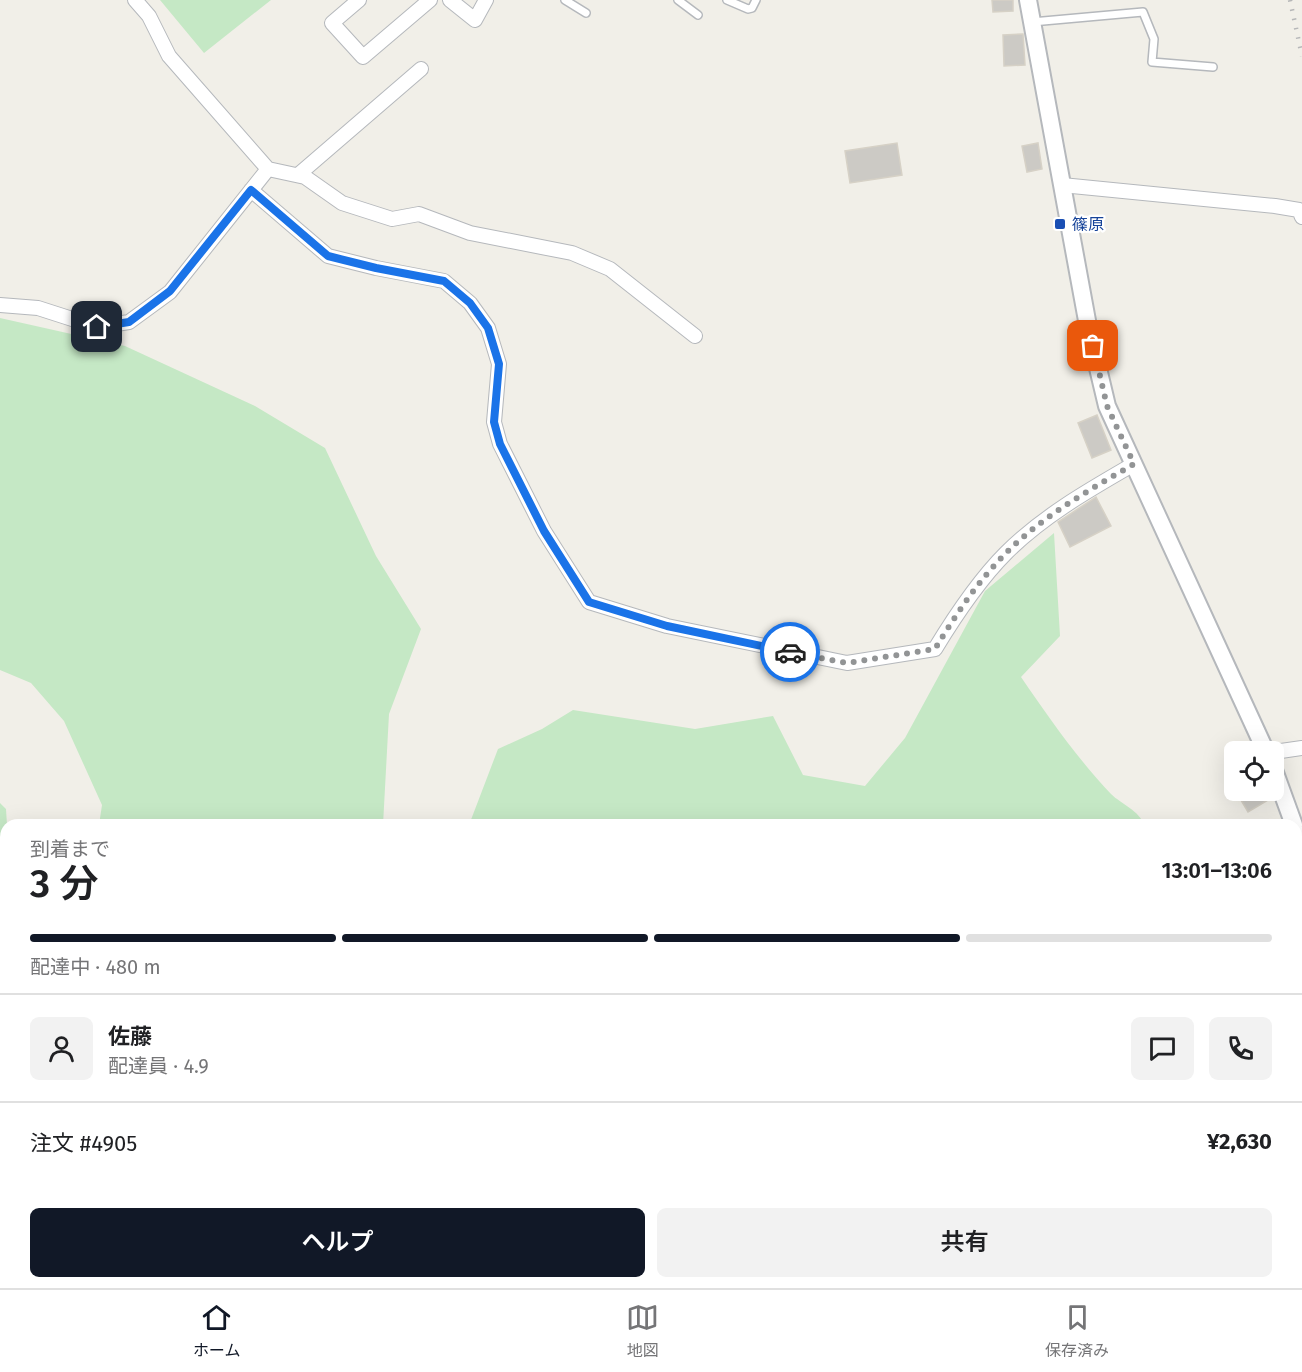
<!DOCTYPE html>
<html lang="ja">
<meta charset="utf-8">
<style>
:root{--surface:#fff;--page:#f2f2f2;--text:#202124;--muted:#757577;--line:#e0e0e0;--accent:#111827}
body{margin:0;font-family:"Fira Sans","Noto Sans JP",sans-serif;background:var(--page);color:var(--text);height:100vh;display:flex;flex-direction:column;font-size:22px;white-space:nowrap}
*{box-sizing:border-box;margin:0}
p{font-size:20px;color:var(--muted)}
.icon{flex:none;width:33px;height:33px;fill:none;stroke:currentColor;stroke-width:2;stroke-linecap:round;stroke-linejoin:round}
.map{position:relative;flex:1;overflow:hidden}
.side{position:absolute;left:0px;top:819px;width:1302px;height:470px;display:flex;flex-direction:column;background:var(--surface);border-radius:18px 18px 0 0;box-shadow:0 6px 24px #0002}
.side>*{flex:none}
.controls{position:absolute;left:1224px;top:741px;display:grid;gap:12px}
.controls a{display:grid;place-items:center;width:60px;height:60px;border-radius:9px;background:var(--surface);box-shadow:0 6px 24px #0002;font-size:30px}
.pin{position:absolute;display:grid;place-items:center;width:51px;height:51px;color:#fff;margin:-26px;border-radius:12px;box-shadow:0 3px 9px #0006}
.courier{position:absolute;display:grid;place-items:center;width:60px;height:60px;margin:-30px;border:4px solid #1a73e8;border-radius:50%;background:#fff;color:#222;box-shadow:0 2px 8px #0007}
.summary em{font-style:normal;font-weight:600}
.summary div{display:flex;flex-direction:column-reverse}
.summary{display:flex;align-items:center;justify-content:space-between;height:102px;padding:0 30px}
h1{font-size:39px;font-weight:600;line-height:45px}
.bar{display:grid;grid-template-columns:repeat(4,1fr);gap:9px 6px;align-content:center;height:72px;padding:0 30px}
.bar i{height:8px;border-radius:4px;background:var(--line)}
.bar .on{background:var(--accent)}
.bar p{grid-column:span 4}
.line{display:flex;align-items:center;gap:15px;padding:0 30px;border-top:2px solid var(--line)}
.line div{flex:1}
.round{display:grid;place-items:center;flex:none;width:63px;height:63px;border-radius:9px;background:var(--page)}
.primary-button{display:flex;gap:12px;margin-top:auto;padding:12px 30px}
.primary-button a{flex:1;height:69px;border-radius:9px;background:var(--accent);color:#fff;font-size:24px;font-weight:600;line-height:69px;text-align:center}
.primary-button a+a{background:var(--page);color:var(--text)}
.tab-bar{display:flex;justify-content:space-around;align-items:center;height:84px;border-top:2px solid var(--line);background:var(--surface);font-size:16px;color:var(--muted)}
.tab-bar a{display:grid;justify-items:center;gap:3px}
.tab-bar .on{color:var(--accent)}
.map>svg:first-child{display:block}
.green{fill:#c5e8c5}
.building{fill:#cccac5;stroke:#d6d1c6;stroke-width:1.5}
.lines{fill:none;stroke-linecap:round;stroke-linejoin:round}
.service-casing{stroke:#b5b8bc;stroke-width:10}
.minor-casing{stroke:#b5b8bc;stroke-width:16}
.tertiary-casing{stroke:#b5b8bc;stroke-width:20}
.service{stroke:#fff;stroke-width:7}
.minor{stroke:#fff;stroke-width:14}
.tertiary{stroke:#fff;stroke-width:16}
.rail{stroke:#b6b7b8;stroke-width:4.5;stroke-dasharray:1.5 8;stroke-linecap:butt}
.done{stroke:#929495;stroke-width:6;stroke-dasharray:0 10.8}
.route{stroke:#1a73e8;stroke-width:8}
.transit-dot{fill:#1a4fb4;stroke:#fff;stroke-width:2}
.labels{text-anchor:middle;stroke-width:4.5;stroke-linejoin:round;paint-order:stroke}
.transit-label{font-size:16px;fill:#164399;stroke:#fff;text-anchor:start}
</style>
<div class="map">
<svg width="1302" height="1288" viewBox="0 0 1302 1288">
<rect width="100%" height="100%" fill="#f1efe8"/>
<!-- green -->
<path class="green" d="M160,0H271L204,53Z
M0,318L125,346L255,406L325,448L376,556L421,629L389,714L383,825H99L102,805L64,721L31,683L0,670Z
M1054,533L1060,636L1021,677C1049,718 1077,758 1111,794C1121,804 1140,811 1144,825H469L498,749L542,729L573,710L695,729L773,716L803,775L865,786L905,738L985,591Z
M0,803L6,809L7,825L6,973L0,975Z
M386,1283V1282L851,1283L850,1288H384Z"/>
<!-- building -->
<path class="building" d="M992,0H1013V11L993,12Z
M1023,34L1025,65L1004,66L1003,35Z
M897,143L902,175L850,183L845,151Z
M1038,143L1042,169L1027,172L1022,146Z
M1097,415L1111,450L1092,458L1078,423Z
M1096,497L1111,526L1070,547L1058,522Z
M1235,790H1270L1273,797L1248,812Z"/>
<g class="lines">
<defs>
<path id="service" d="M565,0L586,13
M678,0L698,15
M727,0L748,9L752,8L756,0
M1032,22L1143,12L1154,39L1152,62L1213,67"/>
<path id="minor" d="M135,0L149,16L169,56L268,169L305,177L342,203L392,219L419,214L470,233L572,253L610,269L695,336
M359,0L332,23L363,57L430,0
M450,0L475,20L486,0
M298,175L421,69
M1062,185L1275,206L1299,210L1302,217
M251,190L328,256L376,268L444,281L470,303L488,328L499,364L494,422L500,444L544,531L589,602L667,626L847,663L935,649C955,616 978,581 1006,553C1043,516 1089,490 1134,464
M0,305L38,308L97,327L129,322L170,292L268,169
M1274,752L1302,748"/>
<path id="tertiary" d="M1028,0L1088,326L1107,406L1266,752
M1274,770L1294,825
M1296,832L1302,848"/>
</defs>
<!-- service casing -->
<use href="#service" class="service-casing"/>
<!-- minor casing -->
<use href="#minor" class="minor-casing"/>
<!-- tertiary casing -->
<use href="#tertiary" class="tertiary-casing"/>
<!-- service -->
<use href="#service" class="service"/>
<!-- minor -->
<use href="#minor" class="minor"/>
<!-- tertiary -->
<use href="#tertiary" class="tertiary"/>
<!-- rail -->
<path class="rail" d="M1290,0L1302,56"/>
</g>
<g class="lines">
<!-- done -->
<path class="done" d="M790,652L847,663L935,649C955,616 978,581 1006,553C1043,516 1089,490 1134,464L1107,406L1093,346"/>
<!-- route -->
<path class="route" d="M97,327L129,322L170,291L251,190L328,256L376,268L444,281L470,303L488,328L499,364L494,422L500,444L544,531L589,602L667,626L790,652"/>
</g>
<!-- markers -->
<rect class="transit-dot" x="1054" y="218" width="12" height="12" rx="3"/>
<g class="labels">
<!-- transit labels -->
<g class="transit-label">
<text x="1072" y="230">篠原</text>
</g>
</g>
</svg>
<div class="controls">
<a><svg class="icon" aria-label="locate" viewBox="0 0 24 24"><circle cx="12" cy="12" r="6"/><path d="M12 2v4M12 18v4M2 12h4M18 12h4"/></svg></a>
</div>
<div class="pin" style="left:1093px;top:346px;background:#ea580c"><svg class="icon" aria-label="bag" viewBox="0 0 24 24"><path d="M5 8h14l-1 12H6zM9 8a3 3 0 0 1 6 0"/></svg></div>
<div class="pin" style="left:97px;top:327px;background:#1f2937"><svg class="icon" aria-label="home" viewBox="0 0 24 24"><path d="M3 11l9-7 9 7M6 9v11h12V9"/></svg></div>
<div class="courier" style="left:790px;top:652px"><svg class="icon" aria-label="car" viewBox="0 0 24 24"><path d="M5 17H2v-5l4-1 3-4h7l3 4 3 1v5h-3M9 17h6M6 11h13"/><circle cx="7" cy="17" r="2"/><circle cx="17" cy="17" r="2"/></svg></div>
<section class="side">
<div class="summary"><div><h1>3 分</h1><p>到着まで</p></div><em>13:01–13:06</em></div>
<div class="bar"><i class="on"></i><i class="on"></i><i class="on"></i><i></i><p>配達中 · 480 m</p></div>
<div class="line" style="height:108px"><a class="round"><svg class="icon" aria-label="person" viewBox="0 0 24 24"><circle cx="12" cy="8" r="4"/><path d="M4 21q1-7 8-7t8 7"/></svg></a><div><b>佐藤</b><p>配達員 · 4.9</p></div><a class="round"><svg class="icon" aria-label="chat" viewBox="0 0 24 24"><path d="M4 5h16v11H9l-5 4z"/></svg></a><a class="round"><svg class="icon" aria-label="phone" viewBox="0 0 24 24"><path d="M5 4h4l2 5-3 2q2 4 5 5l2-3 5 2v4C11 20 4 13 5 4z"/></svg></a></div>
<div class="line" style="height:78px"><div>注文 #4905</div><b>¥2,630</b></div>
<div class="primary-button"><a>ヘルプ</a><a>共有</a></div>
</section>
</div>
<nav class="tab-bar">
<a class="on"><svg class="icon" aria-label="home" viewBox="0 0 24 24"><path d="M3 11l9-7 9 7M6 9v11h12V9"/></svg>ホーム</a>
<a><svg class="icon" aria-label="map" viewBox="0 0 24 24"><path d="M3 6l6-2 6 2 6-2v14l-6 2-6-2-6 2zM9 4v14M15 6v14"/></svg>地図</a>
<a><svg class="icon" aria-label="saved" viewBox="0 0 24 24"><path d="M7 4h10v16l-5-4-5 4z"/></svg>保存済み</a>
</nav>
